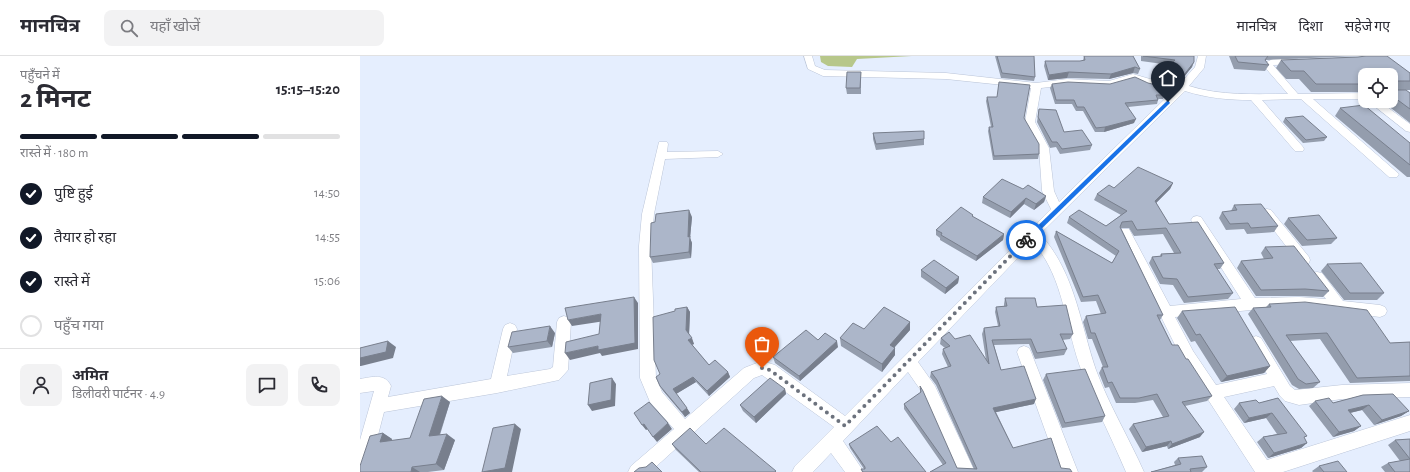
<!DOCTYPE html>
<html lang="hi">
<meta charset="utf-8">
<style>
:root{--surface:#fff;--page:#f2f2f3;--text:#2b2b33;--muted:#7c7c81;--line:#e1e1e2;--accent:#111827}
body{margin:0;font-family:"Alegreya Sans","Noto Sans Devanagari",sans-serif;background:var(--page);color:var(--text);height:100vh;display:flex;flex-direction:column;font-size:15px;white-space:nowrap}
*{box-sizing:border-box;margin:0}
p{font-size:13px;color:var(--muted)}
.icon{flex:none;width:22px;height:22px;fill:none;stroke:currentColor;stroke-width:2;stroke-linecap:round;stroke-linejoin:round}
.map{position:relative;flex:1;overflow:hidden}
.details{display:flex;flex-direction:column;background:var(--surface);width:360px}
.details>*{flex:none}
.fabs{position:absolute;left:998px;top:12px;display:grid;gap:8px}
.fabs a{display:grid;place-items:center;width:40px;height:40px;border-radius:8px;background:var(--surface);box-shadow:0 2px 6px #0003;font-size:20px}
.pin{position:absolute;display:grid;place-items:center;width:34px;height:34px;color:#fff;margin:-41px -17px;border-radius:50% 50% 50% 0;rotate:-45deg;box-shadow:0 0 4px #0007}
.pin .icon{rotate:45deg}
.courier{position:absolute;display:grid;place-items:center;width:40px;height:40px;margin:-20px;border:3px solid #1a73e8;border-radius:50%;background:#fff;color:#222;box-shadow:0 1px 5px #0007}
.overview em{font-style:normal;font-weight:700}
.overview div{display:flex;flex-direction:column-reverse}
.overview{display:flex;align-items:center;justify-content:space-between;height:68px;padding:0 20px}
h1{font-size:26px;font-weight:700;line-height:30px}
.bar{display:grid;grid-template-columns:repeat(4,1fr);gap:6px 4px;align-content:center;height:48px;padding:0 20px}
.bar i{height:5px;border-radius:3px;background:var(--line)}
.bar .on{background:var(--accent)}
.bar p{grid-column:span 4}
.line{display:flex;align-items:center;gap:10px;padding:0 20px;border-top:1px solid var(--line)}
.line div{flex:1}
.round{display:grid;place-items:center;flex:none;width:42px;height:42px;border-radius:8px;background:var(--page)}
ol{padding:0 20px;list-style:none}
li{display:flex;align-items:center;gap:12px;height:44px}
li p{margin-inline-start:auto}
li .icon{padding:4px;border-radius:50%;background:var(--accent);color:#fff;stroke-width:4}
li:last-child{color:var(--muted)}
li i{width:22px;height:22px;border:2px solid var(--line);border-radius:50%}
header{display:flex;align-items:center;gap:24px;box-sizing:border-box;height:56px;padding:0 20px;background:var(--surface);border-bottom:1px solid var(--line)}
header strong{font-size:19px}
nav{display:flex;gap:22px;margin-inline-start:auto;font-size:14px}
.search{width:280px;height:36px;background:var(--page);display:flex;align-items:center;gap:10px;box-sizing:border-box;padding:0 14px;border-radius:8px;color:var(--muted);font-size:15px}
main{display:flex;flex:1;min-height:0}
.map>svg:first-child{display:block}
.water{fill:#b7c78a}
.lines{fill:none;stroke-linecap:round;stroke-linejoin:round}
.minor-casing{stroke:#bbc5d8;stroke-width:1}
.minor{fill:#fff;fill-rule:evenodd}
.wall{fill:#949dad}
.shaded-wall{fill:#787f8d}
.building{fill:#acb6c9;stroke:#787f8d}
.route{fill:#1a73e8}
.done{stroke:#6c727d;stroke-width:4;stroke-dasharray:0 7.2}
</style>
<header>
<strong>मानचित्र</strong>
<div class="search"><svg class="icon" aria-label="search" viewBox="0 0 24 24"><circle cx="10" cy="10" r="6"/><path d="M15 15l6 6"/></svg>यहाँ खोजें</div>
<nav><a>मानचित्र</a><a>दिशा</a><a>सहेजे गए</a></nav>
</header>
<main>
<section class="details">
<div class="overview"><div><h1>2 मिनट</h1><p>पहुँचने में</p></div><em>15:15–15:20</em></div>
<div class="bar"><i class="on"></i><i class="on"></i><i class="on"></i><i></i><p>रास्ते में · 180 m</p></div>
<ol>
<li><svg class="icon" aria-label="check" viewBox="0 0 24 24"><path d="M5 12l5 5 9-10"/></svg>पुष्टि हुई<p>14:50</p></li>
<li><svg class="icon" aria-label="check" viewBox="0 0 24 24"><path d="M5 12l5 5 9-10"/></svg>तैयार हो रहा<p>14:55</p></li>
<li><svg class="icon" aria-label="check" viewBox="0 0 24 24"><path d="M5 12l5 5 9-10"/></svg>रास्ते में<p>15:06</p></li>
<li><i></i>पहुँच गया</li>
</ol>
<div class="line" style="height:72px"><a class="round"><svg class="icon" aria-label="person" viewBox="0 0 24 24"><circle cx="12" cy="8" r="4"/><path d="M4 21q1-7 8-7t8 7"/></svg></a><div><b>अमित</b><p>डिलीवरी पार्टनर · 4.9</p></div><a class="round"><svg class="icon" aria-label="chat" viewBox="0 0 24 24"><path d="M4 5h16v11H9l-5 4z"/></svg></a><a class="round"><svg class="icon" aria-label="phone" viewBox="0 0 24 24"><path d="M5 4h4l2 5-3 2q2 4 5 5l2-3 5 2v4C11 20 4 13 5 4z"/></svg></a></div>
</section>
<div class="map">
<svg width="1050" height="416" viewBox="0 0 1050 416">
<rect width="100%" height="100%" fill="#e5eefe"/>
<!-- water -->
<path class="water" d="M460,0H552L497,3L492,11L468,10L461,6Z"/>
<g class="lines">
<defs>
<path id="minor" d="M444,0H452L455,10L465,14L586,17L676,27L707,23L749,25L773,18L817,31L835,11L838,0H846L844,12L829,30C861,40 894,38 928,38L902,8L913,3H937L940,4V8L913,9L938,38L1005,37V43H953L1039,118L1037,121H1029L941,43L902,44L943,91L944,93L943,95H935L891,44C868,44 847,42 825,35L680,178C715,216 720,267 736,314C749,349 769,382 784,416H766C752,383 735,350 722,316C705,272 705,223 673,186L558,306L575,330L615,416H597L564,339L548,316L483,385L504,416H485L471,397L453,416H432L435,410L474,371L402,319L394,322L290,416H268L271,410L314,373L290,346L280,322L279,190L282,158L299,86H307L308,88L307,96L358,95L363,98L358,101L305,103L294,158L291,190L296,322L302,336L325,363L384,312L402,305L415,309L485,360L691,153L682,135L679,92L665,66L671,32L586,23L463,20L448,13ZM773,24L812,36L699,146L694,135L689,92L675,66L681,32L707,29L749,31Z
M1008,45H1019L1050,68V76L1046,75Z
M907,153L911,154L949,201L950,204L949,207L944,209L939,207L903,160L901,157L903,154Z
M837,160L841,161L895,242L939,241L966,243L950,221L952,217L957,216L962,217L983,245L1020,249L1025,251L1027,255L1025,259L1020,261L939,251L891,254L815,261L833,295L856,329L907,318L889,286L891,282L896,280L901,282L930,330L935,334L982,329L1050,327V341L982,343L939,349L925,345L920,340L914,330L864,341L907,404L1050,359V375L923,416H895L823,305L759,176L761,173H769L810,250L881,243L831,164L833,161Z
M204,260L209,262L211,266L208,314L199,324L137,337L24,356L9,414L8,416H0V384L14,335L0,337V323C12,321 25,317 31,330L28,341L131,323L143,273L145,269L150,267L155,269L157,273L147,320L190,313L193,311L197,266L199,262Z
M664,290L669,292L671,296L718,416H700L657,296L659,292Z"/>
</defs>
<!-- minor casing -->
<use href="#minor" class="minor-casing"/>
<!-- minor -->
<use href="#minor" class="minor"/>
</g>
<!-- wall -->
<path class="wall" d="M635,0H674L675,21L674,25L641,22Z
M724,0H773L780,13L778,18L773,17L749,23L707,22L688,24L684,10L685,5H723Z
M781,0H834L832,11L818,28L796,23L798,19L810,9L781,5Z
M869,0H996L906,4H905L909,9L905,15L874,13Z
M998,1L1050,17V34H1036L1050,37V67L1022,45H1031V19H1005V36H951L939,23H926L916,12L921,4Z
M501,16V38H487L486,32Z
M788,27L809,32L808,36L804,37L805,39L803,43H798V44L797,48L768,51L774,67L744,76H735L723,55H716L712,48H695L690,32L692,28H750Z
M627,41L664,62L679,98L678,103L633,104L628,75L629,71H631L626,45Z
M980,52L1050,87V121H1047L975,60Z
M679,53L704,76L732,89L730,94L700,98L696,91L690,92L677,66Z
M925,62L967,81L964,85L943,87L923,66Z
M513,77L564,83V89L516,94L513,83Z
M813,127L810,133L796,147L809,168L864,207L860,213H857L873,237L868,243L824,247L813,229L800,228L789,207L792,201L800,200L801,198L814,197L803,178L774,180L769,172H761L803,259L800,264L812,289L826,303L852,340L847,345L825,350L840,381L808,393L807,390L782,396L769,373L773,368L803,361L793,344L775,347H756L749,331L745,332L739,317L742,311H743L732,283H728L723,266L726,260L741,258L736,245L721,246L694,181L696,175L752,207L756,200L707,167L709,161L746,170L761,159L734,144L737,138L754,132Z
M663,133L686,140L684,146L674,154L664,148L650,162L622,147L623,141Z
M874,149L918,170L914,176L887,178L884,173L866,174L859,162L862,156L871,155Z
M613,159V161L644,178L643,184L616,205L580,184V182L576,179V174Z
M332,161L330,182L332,187L331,202L293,207L290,201Z
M928,162L977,182L971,188L942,190L924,168Z
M905,191L969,235L963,241L939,240H896L877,212L881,205L904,203L901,197Z
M967,208L1024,237L1017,244H984L961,215Z
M561,214L599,221L598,227L585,238L561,221Z
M645,242L677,251L713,278L710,283L702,284L707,293L704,299L675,303L669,288L634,289L641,314L674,348L636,356L653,392L701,412L570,416L583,409L544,353V348L560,337V330L597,412L614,413L576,329L570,321L571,316L588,311L582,298L583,293L585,292L580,288L581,282L595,283L626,304L622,278L624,272L638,270L635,256L636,251L644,250V248Z
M909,248L1030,287L1050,286V325L990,327L960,283L930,285L960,326L953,332L939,333L932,329L888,258L893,252L906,251Z
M327,251L330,256L329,278L334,288L332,289L349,309L368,316L370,321L349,340L336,326L316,338L330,357L325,361L303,335L300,330V318L315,255Z
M822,255L910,310L904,317L861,326L835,285L831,286L817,262Z
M550,266V274L535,291V299L522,316L481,290L480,282Z
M195,277L192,291L153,297L148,291Z
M458,284L478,291L440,325L415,307L413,301Z
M686,318L745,360L742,366L702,372L683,324Z
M425,333L426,338L396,367L383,355L380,349Z
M1003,339L1049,355L1041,360L1014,369L1002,354L990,357L1001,370L994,375L973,381L949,350L955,345L973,347Z
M918,342L947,387L941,392L908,402L897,386L903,381L917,378L906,362L884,367L874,353L879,347H899Z
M90,346L80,379L95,384L84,414L68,416H0L23,377L32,383L31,385L50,382Z
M1050,383V416H1025L1021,411L1028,407L1040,405L1028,389L1035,384Z
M531,386L566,416H502L501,413H504L490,392L489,388Z
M312,388H346L416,415V416H339L316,394Z
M818,402L847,411L842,416H791L815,409L814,406Z
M959,410L987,416H953L952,415Z"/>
<!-- shaded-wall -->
<path class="shaded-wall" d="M834,6L832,11L818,28L820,24Z
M775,11L773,17L749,23L751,18Z
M709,16L707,22L688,24L689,19Z
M809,32L808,36L801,38L803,33Z
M776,63L774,67L744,76L745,71Z
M813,127L810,133L792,151L795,145Z
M686,140L684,146L674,154L676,148Z
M666,142L664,148L650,162L651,156Z
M329,154L332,161L330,182L332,187L331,202L329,196L328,181Z
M644,178L643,184L616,205L617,200Z
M599,221L598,227L585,238L586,232Z
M274,241L278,247V293L242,300L240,297L210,304L205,297L238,290Z
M327,251L330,256L329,279L326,274Z
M241,258L245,265L212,270L208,264Z
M550,266V274L530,296V289Z
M190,270L195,277L192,291L187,285Z
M332,282L334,288L331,289L328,284Z
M28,285L36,291L33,302L1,310H0V302Z
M477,285L478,291L440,325L439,320Z
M535,292V299L522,316V308Z
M910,310L904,317L861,326L867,320Z
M368,316L370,321L349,340L347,335Z
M333,321L336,326L316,338L313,333Z
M252,322L256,328L255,350L232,355L228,349Z
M425,333L426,338L396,367L394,361Z
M82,340L90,346L77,386L69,380Z
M676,343L674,348L632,357L633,352Z
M1009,349L1002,354L981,359L988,354Z
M327,352L330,357L325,361L322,356Z
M1049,355L1041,360L1014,369L1022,364Z
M912,357L906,362L884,367L889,362Z
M308,367L312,373L297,386L293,381Z
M155,368L161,373L152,416H123Z
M284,368L288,373L286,374L282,369Z
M1001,370L994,375L973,381L979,376Z
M844,376L840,381L808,393L812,388Z
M23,377L32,383L29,392L20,386Z
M87,378L95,384L84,414L76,408Z
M811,385L807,390L782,396L786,391Z
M947,387L941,392L908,402L914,397Z
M52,411L60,416H51Z"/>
<!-- building -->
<path class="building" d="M637,0H674L675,21L642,17Z
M724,0H773L780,13L775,11L751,18L709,16L689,19L685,5H720L725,4Z
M783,0H834V6L820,24L798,19L815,4Z
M875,0H908L905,4L909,9L878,6Z
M1006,0H1027L1050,17V25H1037L1036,34H1046L1050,37V53L1031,39V19H1005V28H956L944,15H931L921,4L998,1Z
M487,16H501L500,32H486Z
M775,21L788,27L809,32L803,33L805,39H796L798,44L765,47L776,63L745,71L736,72L724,51H717L714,44H696L692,28L708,26L750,28Z
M639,26L670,29L664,62L679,88V98L634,100L629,71H633L627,41H637Z
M1004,49L1050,87V109L980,52Z
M679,53L696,54L704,76L722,74L732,89L702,93L697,86H692L678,61Z
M943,60L967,81L946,84L925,62Z
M564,75V83L516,88L513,77Z
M778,111L813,127L795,145L809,168L838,166L864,207L854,208L873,237L828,241L817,223L803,222L792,201L802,200L801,198L821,197L806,172L777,174L772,165L762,166L760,171L803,259H797L812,289H818L826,303H828L852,340L822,346L844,376L812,388L811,385L786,391L773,368L809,360L797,338L779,342H760L752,326L748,327L742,311H748L735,277H731L726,260L746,257L738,239L723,241L696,175L752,207L759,195L709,161L719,154L746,170L767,155L737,138L749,129L754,132Z
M642,123L663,133L668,129L686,140L676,148L666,142L651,156L623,141Z
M901,148L918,170L891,172L888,167L870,168L862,156L877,154L874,149Z
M601,151L613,159L612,160L644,178L617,200L581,179L582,177L576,174Z
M329,154L328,181L330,180L329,196L290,201L291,167L295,166L296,158Z
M959,159L977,182L947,184L928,162Z
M934,190L969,235L945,233L901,234L881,205L913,202L905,191Z
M574,204L599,221L586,232L561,214Z
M1001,207L1024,237H990L967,208Z
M274,241L275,287L238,294V290L205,297L206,286L239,278L241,258L208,264L205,252Z
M645,242H675L677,251L706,249L713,278H700L707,293L677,297L671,283L632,284L641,314L664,310L676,343L633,352L653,392L691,382L701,412L710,413L712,416H570L586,407L544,348L561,336L560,330L563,335L597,412L617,413L577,324L571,316L591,310L583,293L590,290L581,282L589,276L595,283L610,279L629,308L624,272L640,270L636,251L647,250Z
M945,246L1007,254L1030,287L1050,286V320L997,322L967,277L926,279L960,326L946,328L938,323L893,252L911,251L909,248Z
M327,251L326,274L332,282L328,284L349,309L355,304L368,316L347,335L333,321L313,333L327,352L322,356L300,330L296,321L300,318L294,304L293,261L315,255V253Z
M524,251L550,266L530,289L535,292L522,308L480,282L493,267L504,273Z
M875,251L910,310L867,320L840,278L836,279L822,255Z
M190,270L187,285L148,291L152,276Z
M446,274L458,284L465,277L477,285L439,320L413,301Z
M28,285L26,296L0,302V292Z
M725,313L745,360L705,367L686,318Z
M252,322L251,344L228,349L230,327Z
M410,322L425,333L394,361L380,349Z
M1033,338L1049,355L1022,364L1009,349L988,354L1001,370L979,376L955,345L969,342L973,347L1003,339Z
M82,340L69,380L87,378L76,408L52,411L51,416H0V410L10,380L23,377L20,386L50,382L64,343Z
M918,342L947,380L944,381L947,387L914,397L903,381L927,377L912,357L889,362L879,347L896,344L899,347Z
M289,346L308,367L293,381L284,368L282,369L274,357Z
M155,368L145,412L122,416L133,372Z
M517,370L531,386L538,381L566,416H503L501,413H505V411L489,388Z
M330,372L346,388L364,372L416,415L415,416H341L312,388Z
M1050,383V416H1035L1028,407L1050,403L1035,384Z
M842,400L847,411L830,413L831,416H791L821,408L818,402Z
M978,405L987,416H964L959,410Z
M292,406L302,416H274L279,412L286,411Z"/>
<!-- route -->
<path class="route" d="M808,44L810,47L668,186H664V183Z"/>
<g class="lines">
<!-- done -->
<path class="done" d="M402,312L410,314L485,370L666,184"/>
</g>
</svg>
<div class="fabs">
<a><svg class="icon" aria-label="locate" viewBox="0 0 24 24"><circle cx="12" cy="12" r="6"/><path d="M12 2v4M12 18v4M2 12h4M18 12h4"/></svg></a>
</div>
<div class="pin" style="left:402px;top:312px;background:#ea580c"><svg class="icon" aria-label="bag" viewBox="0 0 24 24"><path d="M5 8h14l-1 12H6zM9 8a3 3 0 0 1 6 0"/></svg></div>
<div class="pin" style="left:808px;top:46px;background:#1f2937"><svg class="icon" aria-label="home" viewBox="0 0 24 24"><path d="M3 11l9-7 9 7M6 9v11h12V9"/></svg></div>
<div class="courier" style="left:666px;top:184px"><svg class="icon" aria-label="bike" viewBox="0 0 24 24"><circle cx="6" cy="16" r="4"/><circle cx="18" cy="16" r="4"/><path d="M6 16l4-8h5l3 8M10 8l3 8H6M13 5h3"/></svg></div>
</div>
</main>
